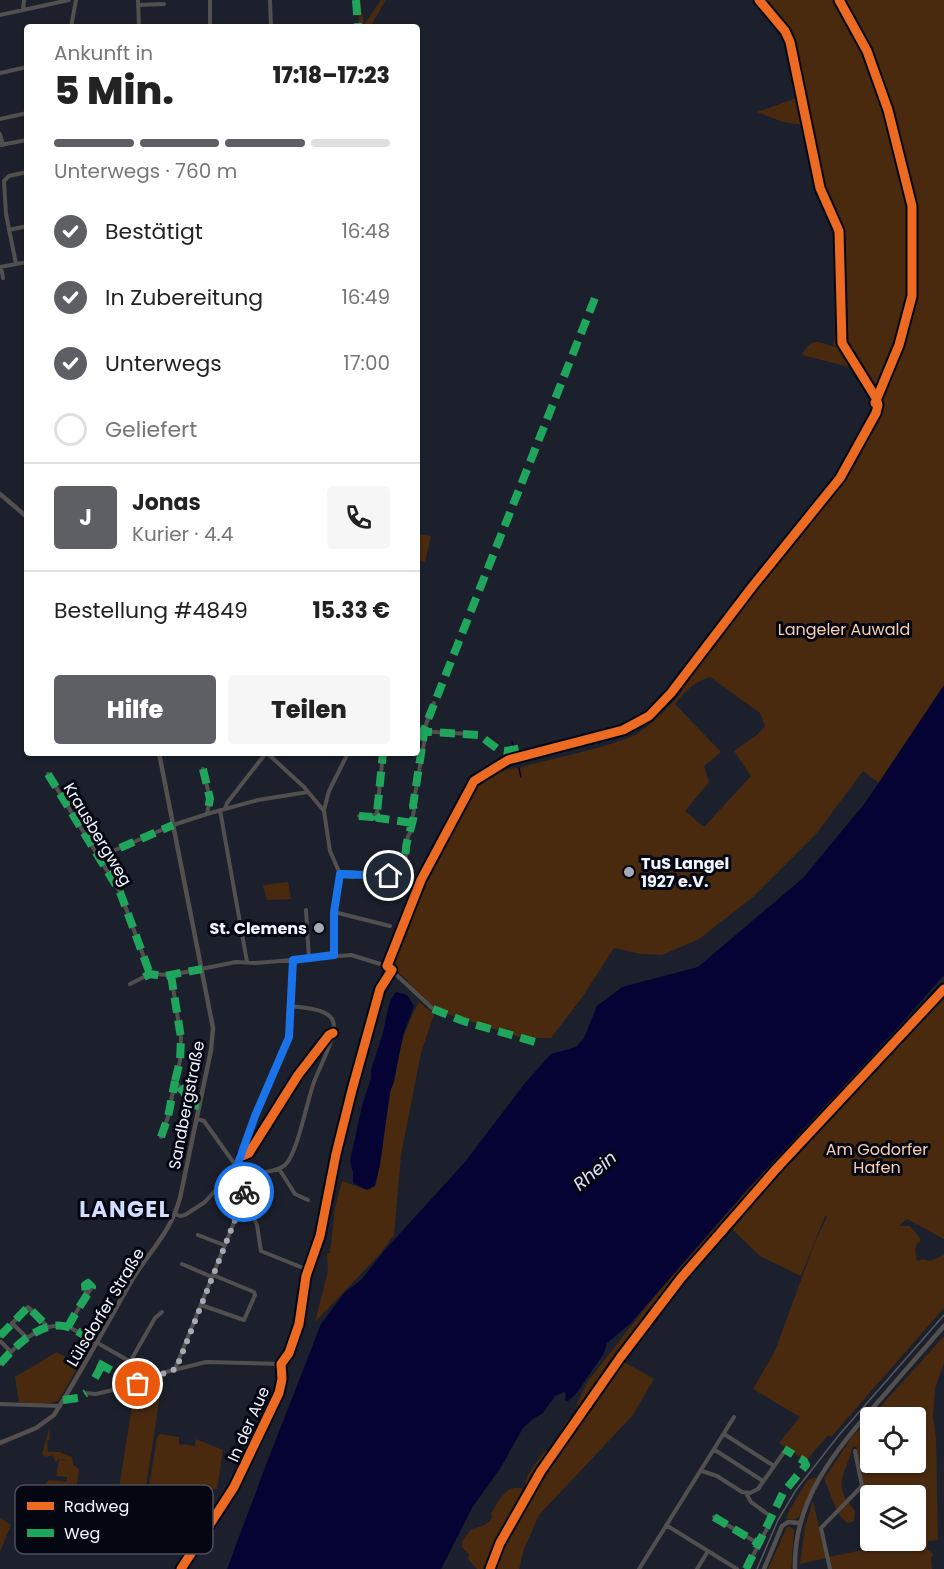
<!DOCTYPE html>
<html lang="de">
<meta charset="utf-8">
<style>
:root{--surface:#fff;--page:#f6f6f6;--text:#222;--muted:#767676;--line:#e0e0e0;--accent:#5d5f64}
body{margin:0;font-family:Poppins,sans-serif;background:var(--page);color:var(--text);height:100vh;display:flex;flex-direction:column;font-size:22px;white-space:nowrap}
*{box-sizing:border-box;margin:0}
p{font-size:20px;color:var(--muted)}
.icon{flex:none;width:33px;height:33px;fill:none;stroke:currentColor;stroke-width:2;stroke-linecap:round;stroke-linejoin:round}
.map{position:relative;flex:1;overflow:hidden}
.panel{position:absolute;left:24px;top:24px;width:396px;height:732px;display:flex;flex-direction:column;background:var(--surface);border-radius:6px;box-shadow:0 2px 4px #0004}
.panel>*{flex:none}
.fabs{position:absolute;left:860px;top:1407px;display:grid;gap:12px}
.fabs a{display:grid;place-items:center;width:66px;height:66px;border-radius:6px;background:var(--surface);box-shadow:0 2px 4px #0004;font-size:30px}
.pin{position:absolute;display:grid;place-items:center;width:51px;height:51px;color:#fff;margin:-26px;border:3px solid #fff;border-radius:50%;box-shadow:0 2px 6px #0007}
.courier{position:absolute;display:grid;place-items:center;width:60px;height:60px;margin:-30px;border:4px solid #1a73e8;border-radius:50%;background:#fff;color:#222;box-shadow:0 2px 8px #0007}
.head em{font-style:normal;font-weight:800}
.head div{display:flex;flex-direction:column-reverse}
.head{display:flex;align-items:center;justify-content:space-between;height:102px;padding:0 30px}
h1{font-size:39px;font-weight:800;line-height:45px}
.bar{display:grid;grid-template-columns:repeat(4,1fr);gap:9px 6px;align-content:center;height:72px;padding:0 30px}
.bar i{height:8px;border-radius:4px;background:var(--line)}
.bar .selected{background:var(--accent)}
.bar p{grid-column:span 4}
.line{display:flex;align-items:center;gap:15px;padding:0 30px;border-top:2px solid var(--line)}
.line div{flex:1}
.round{display:grid;place-items:center;flex:none;width:63px;height:63px;border-radius:6px;background:var(--page)}
ol{padding:0 30px;list-style:none}
li{display:flex;align-items:center;gap:18px;height:66px}
li p{margin-inline-start:auto}
li .icon{padding:6px;border-radius:50%;background:var(--accent);color:#fff;stroke-width:4}
li:last-child{color:var(--muted)}
li i{width:33px;height:33px;border:3px solid var(--line);border-radius:50%}
.button{display:flex;gap:12px;margin-top:auto;padding:12px 30px}
.button a{flex:1;height:69px;border-radius:6px;background:var(--accent);color:#fff;font-size:24px;font-weight:800;line-height:69px;text-align:center}
.button a+a{background:var(--page);color:var(--text)}
.map>svg:first-child{display:block}
.green{fill:#4a2a0f;fill-rule:evenodd}
.water{fill:#040333}
.lines{fill:none;stroke-linecap:round;stroke-linejoin:round}
.stream{stroke:#040333;stroke-width:1.5}
.street{stroke:#524f4f;stroke-width:4}
.secondary{stroke:#53504f;stroke-width:4.5}
.tram{stroke:#56575c;stroke-width:1.5}
.quiet{stroke:#20a55d;stroke-width:8;stroke-dasharray:15 8;stroke-linecap:butt}
.cycleway-casing{stroke:#040711;stroke-width:13}
.cycleway{stroke:#ed6a23;stroke-width:9}
.done{stroke:#a6aab5;stroke-width:6;stroke-dasharray:0 10.8}
.route{stroke:#1a73e8;stroke-width:8}
.poi-dot{fill:#a6aab5;stroke:#040711;stroke-width:2}
.labels{text-anchor:middle;stroke-width:6;stroke-linejoin:round;paint-order:stroke}
.park-label{font-size:16px;fill:#f9ceb1;stroke:#040711}
.street-label{font-size:16px;fill:#f1f5ff;stroke:#040711}
.poi-label{font-size:16px;font-weight:bold;fill:#f1f5ff;stroke:#040711;text-anchor:start}
.water-label{font-size:18px;font-style:italic;fill:#d9e2f8;stroke:#040711}
.district-label{font-size:22px;font-weight:bold;letter-spacing:1.5px;fill:#d0ddfd;stroke:#040711}
.key{fill:#040711;stroke:#4b4e58;stroke-width:1.5}
.key-label{font-size:16px;fill:#f1f5ff}
</style>
<div class="map">
<svg width="944" height="1569" viewBox="0 0 944 1569">
<rect width="100%" height="100%" fill="#1b202c"/>
<!-- green -->
<path class="green" d="M358,0H360L364,25L381,0H386L370,27H359Z
M753,0H944V734L890,791L863,771L816,834L754,896L699,939L662,955L641,954L614,948L583,996L551,1038H523L441,1012L423,999L405,978L392,967L391,964L399,938L423,882L476,782C491,769 504,771 522,767C558,757 598,750 633,736C645,731 676,701 683,690L656,702L845,466L871,411L880,414V410L869,406L870,397L849,367L802,355C812,336 817,342 835,347L833,344L835,338L833,233L830,219L817,195L803,125L783,122L757,112L797,98L788,54L783,36ZM710,677L760,713L765,726L758,734L734,751L751,776L704,827L685,811L709,782L704,766L721,752L675,704C685,691 694,682 710,677Z
M417,534L431,536L425,562L417,560Z
M288,882L291,899L267,900L263,885Z
M944,990V1239L907,1219L899,1226H910L920,1238V1242L917,1244L915,1250L917,1261L924,1259C931,1263 937,1258 944,1255V1308L831,1437L828,1435L806,1461L779,1443L800,1417L753,1389L775,1351L815,1242L827,1217L825,1216L801,1276L760,1256L731,1228L683,1282L649,1330L622,1361L654,1379L632,1416L539,1515L524,1549L519,1569H477L468,1559L469,1554L462,1547V1542L471,1529C479,1528 487,1525 492,1518L491,1513C501,1499 506,1483 524,1489L527,1476L544,1452L555,1445C559,1431 566,1419 578,1411L577,1404L588,1381L654,1297L747,1190L862,1066L868,1072Z
M419,1002L434,1014L421,1053L401,1155L394,1235L379,1255L315,1322L328,1271L327,1253H330L335,1208L342,1181L367,1190L375,1185C389,1124 388,1058 419,1002Z
M944,1336V1363L935,1388L933,1416L936,1438L938,1540L928,1541L927,1549L933,1554L931,1558L932,1569H829L828,1557L878,1547L877,1541L915,1540V1496H870V1512L855,1454L857,1447L854,1446L852,1448C845,1478 831,1483 855,1511L854,1521L848,1523C837,1518 830,1491 824,1479L852,1437L870,1418V1462H915V1418L871,1417Z
M57,1352L79,1365L59,1400C47,1406 32,1403 19,1402L15,1377Z
M147,1377L158,1378L162,1382L146,1486L143,1488H119L135,1387L141,1385Z
M49,1429L50,1439L47,1441L48,1452H60L72,1457L73,1465L79,1469L77,1485L44,1486L49,1480L67,1482V1477L56,1476L59,1460L70,1461L58,1459L57,1461H55L52,1455L46,1457L42,1454Z
M160,1434L179,1437V1444L195,1446L196,1439L223,1450L217,1489L151,1488L149,1486L157,1437Z
M817,1477L799,1517L793,1520L786,1518L790,1509L808,1480Z
M813,1501L826,1558L800,1564L805,1527Z
M0,1518L11,1525L0,1552Z
M787,1527H791L794,1530L791,1569H768Z"/>
<!-- water -->
<path class="water" d="M944,685V975L893,1033L747,1190L631,1323L607,1343L604,1353L576,1394L568,1401L565,1400L566,1394L564,1392L555,1396L543,1413L533,1419L523,1428L501,1467L472,1508L441,1569H227L266,1465L321,1324L344,1293L361,1280L384,1251L465,1162L525,1083L551,1054L576,1047L584,1038L597,1006L622,987L698,967L803,878L865,803Z
M396,992L407,995L414,1006L403,1035L394,1082L390,1092L380,1165L375,1186L367,1190L353,1183V1172L350,1161L362,1106L371,1078V1070L383,1033L388,1009L391,999Z"/>
<g class="lines">
<!-- stream -->
<path class="stream" d="M512,742L514,748
M519,768L521,777"/>
<!-- street -->
<path class="street" d="M138,0L139,27
M210,0V27
M270,0L271,27
M138,5L164,4
M23,10L24,0
M0,15L69,0
M71,27L76,0
M0,73L27,67
M0,119L27,113
M0,134L3,145
M0,145L27,140
M9,230L27,226
M16,264L6,214L4,181L9,176L27,172
M0,267L27,262
M1,267L3,278
M417,731L469,734
M267,753L304,787L324,811L330,851L340,874L334,912V955
M203,769L210,799L207,814
M48,774L120,892L150,974
M225,809L227,803L266,753
M220,810L247,962
M324,810L329,791L348,753
M359,816L372,817L377,813L383,753
M99,857L173,825L207,814L258,800L308,792
M340,874L404,877L421,880
M404,877L408,836L410,833L414,810L413,806L425,737V727L434,703
M306,910L309,959
M334,912L390,926
M171,975L181,1038L180,1061L175,1081L194,1105L199,1106
M130,984L150,974L171,975L236,962L256,963L351,955L387,966L433,1009
M197,1119L204,1121L241,1173L244,1197L257,1225L261,1251L308,1270
M161,1137L168,1117L175,1081
M279,1169L295,1194L308,1200
M241,1173C254,1172 276,1174 286,1164C298,1151 307,1101 314,1082C319,1068 338,1034 333,1021C328,1008 303,1008 291,1006
M175,1214L180,1216L185,1215L205,1202L237,1166L258,1106L289,1037L293,960
M198,1235L224,1245
M182,1264L212,1277
M201,1305L244,1320L255,1295L254,1292L213,1275
M12,1323L27,1338
M68,1327C75,1313 84,1300 92,1287L88,1283L85,1285L86,1296
M0,1336L28,1307L47,1326
M0,1341L11,1352
M130,1362L155,1318L162,1312
M0,1364C17,1344 44,1318 71,1328L154,1375L206,1362L281,1364
M281,1364L289,1353L298,1326L306,1276L320,1236
M175,1369L241,1205L246,1202
M86,1393L96,1394L138,1384L143,1380L147,1372
M0,1404L60,1406
M724,1434L774,1466
M715,1450L763,1481
M702,1471L717,1476L742,1492L750,1493L758,1489L784,1452
M230,1493L244,1470L277,1398L282,1383L281,1364
M714,1517L759,1544
M666,1525L737,1569
M639,1569L734,1417
M697,1569L708,1551
M746,1569L772,1519L770,1516L751,1502L746,1493
M830,1569L821,1528L862,1486L855,1451"/>
<!-- secondary -->
<path class="secondary" d="M0,494L27,517
M0,1443L36,1428L54,1415C82,1371 106,1325 132,1280C150,1250 170,1234 180,1198L211,1050L213,1028L159,753
M764,1569L782,1526L788,1522L800,1523
M795,1569C793,1500 835,1451 878,1402C900,1377 922,1351 944,1326"/>
<!-- tram -->
<path class="tram" d="M757,1569L778,1520L796,1490L839,1435L944,1315"/>
<!-- quiet -->
<path class="quiet" d="M356,0L358,27
M417,731L479,735L499,750L506,751L522,748
M269,755L270,753
M203,769L210,799L207,814
M48,774L120,892L150,974
M376,815L378,818L412,823
M359,816L372,817L377,813L383,753
M99,857L173,825
M340,874L412,878
M404,877C406,864 404,851 408,838C410,828 416,817 413,806L425,727L597,293
M171,975L181,1038L180,1061L175,1081L194,1105L199,1106
M144,977L150,974L164,976L202,969
M433,1009L463,1021L535,1042
M161,1137L168,1117L175,1081
M68,1327C75,1313 84,1300 92,1287L88,1283L85,1285L86,1296
M0,1336L28,1307L48,1327
M98,1363L118,1374
M0,1364C15,1346 42,1319 68,1327C78,1330 87,1338 96,1343
M95,1378L102,1365
M63,1400L78,1398L86,1393
M714,1517L759,1544
M746,1569L783,1493L806,1465L804,1461L784,1449"/>
<defs>
<path id="cycleway" d="M839,0L867,51L888,110L912,206V296L899,345L875,403
M242,1156L249,1153L298,1075L329,1035L333,1033
M181,1569L234,1487L279,1393L282,1379L281,1364L289,1353L299,1324L306,1276L320,1236L336,1154L352,1090L380,989L392,970L387,966L421,880L474,781L508,760L623,730L649,716L671,693L752,587L840,478L876,413L878,405L876,398L842,343L839,231L820,188L790,42L785,31L759,0
M490,1569L500,1543L541,1471L620,1358L681,1278L776,1169L944,989"/>
</defs>
<!-- cycleway casing -->
<use href="#cycleway" class="cycleway-casing"/>
<!-- cycleway -->
<use href="#cycleway" class="cycleway"/>
</g>
<g class="lines">
<!-- done -->
<path class="done" d="M138,1384L143,1380L147,1372L159,1375L176,1369L241,1205L246,1202L244,1192"/>
<!-- route -->
<path class="route" d="M244,1192L241,1173L237,1166L255,1116L289,1037L293,960L334,955V912L340,874L389,876"/>
</g>
<!-- markers -->
<g class="poi-dot">
<circle cx="629" cy="872" r="6"/>
<circle cx="319" cy="928" r="6"/>
</g>
<g class="labels">
<!-- park labels -->
<g class="park-label">
<text x="844" y="635">Langeler Auwald</text>
<text x="877" y="1155">Am Godorfer<tspan x="877" dy="18">Hafen</tspan></text>
</g>
<!-- street labels -->
<g class="street-label">
<text transform="translate(98 834) rotate(59)" y="6">Krausbergweg</text>
<text transform="translate(186 1105) rotate(-79)" y="6">Sandbergstraße</text>
<text transform="translate(105 1307) rotate(-59)" y="6">Lülsdorfer Straße</text>
<text transform="translate(248 1424) rotate(-66)" y="6">In der Aue</text>
</g>
<!-- poi labels -->
<g class="poi-label">
<text x="641" y="869">TuS Langel<tspan x="641" dy="18">1927 e.V.</tspan></text>
<text x="307" y="934" text-anchor="end">St. Clemens</text>
</g>
<!-- water labels -->
<g class="water-label">
<text transform="translate(595 1171) rotate(-40)" y="6">Rhein</text>
</g>
<!-- district labels -->
<g class="district-label">
<text x="125" y="1217">LANGEL</text>
</g>
</g>
<!-- legend -->
<rect x="15" y="1485" width="198" height="69" rx="9" class="key"/>
<rect x="27" y="1502" width="27" height="8" fill="#ed6a23"/>
<rect x="27" y="1529" width="27" height="8" fill="#20a55d"/>
<g class="key-label">
<text x="64" y="1512">Radweg</text>
<text x="64" y="1539">Weg</text>
</g>
</svg>
<div class="fabs">
<a><svg class="icon" aria-label="locate" viewBox="0 0 24 24"><circle cx="12" cy="12" r="6"/><path d="M12 2v4M12 18v4M2 12h4M18 12h4"/></svg></a>
<a><svg class="icon" aria-label="layers" viewBox="0 0 24 24"><path d="M12 4l9 5-9 5-9-5zM3 14l9 5 9-5"/></svg></a>
</div>
<div class="pin" style="left:138px;top:1384px;background:#ea580c"><svg class="icon" aria-label="bag" viewBox="0 0 24 24"><path d="M5 8h14l-1 12H6zM9 8a3 3 0 0 1 6 0"/></svg></div>
<div class="pin" style="left:389px;top:876px;background:#1f2937"><svg class="icon" aria-label="home" viewBox="0 0 24 24"><path d="M3 11l9-7 9 7M6 9v11h12V9"/></svg></div>
<div class="courier" style="left:244px;top:1192px"><svg class="icon" aria-label="bike" viewBox="0 0 24 24"><circle cx="6" cy="16" r="4"/><circle cx="18" cy="16" r="4"/><path d="M6 16l4-8h5l3 8M10 8l3 8H6M13 5h3"/></svg></div>
<section class="panel">
<div class="head"><div><h1>5 Min.</h1><p>Ankunft in</p></div><em>17:18–17:23</em></div>
<div class="bar"><i class="selected"></i><i class="selected"></i><i class="selected"></i><i></i><p>Unterwegs · 760 m</p></div>
<ol>
<li><svg class="icon" aria-label="check" viewBox="0 0 24 24"><path d="M5 12l5 5 9-10"/></svg>Bestätigt<p>16:48</p></li>
<li><svg class="icon" aria-label="check" viewBox="0 0 24 24"><path d="M5 12l5 5 9-10"/></svg>In Zubereitung<p>16:49</p></li>
<li><svg class="icon" aria-label="check" viewBox="0 0 24 24"><path d="M5 12l5 5 9-10"/></svg>Unterwegs<p>17:00</p></li>
<li><i></i>Geliefert</li>
</ol>
<div class="line" style="height:108px"><b class="round" style="background:var(--accent);color:#fff">J</b><div><b>Jonas</b><p>Kurier · 4.4</p></div><a class="round"><svg class="icon" aria-label="phone" viewBox="0 0 24 24"><path d="M5 4h4l2 5-3 2q2 4 5 5l2-3 5 2v4C11 20 4 13 5 4z"/></svg></a></div>
<div class="line" style="height:78px"><div>Bestellung #4849</div><b>15.33 €</b></div>
<div class="button"><a>Hilfe</a><a>Teilen</a></div>
</section>
</div>
